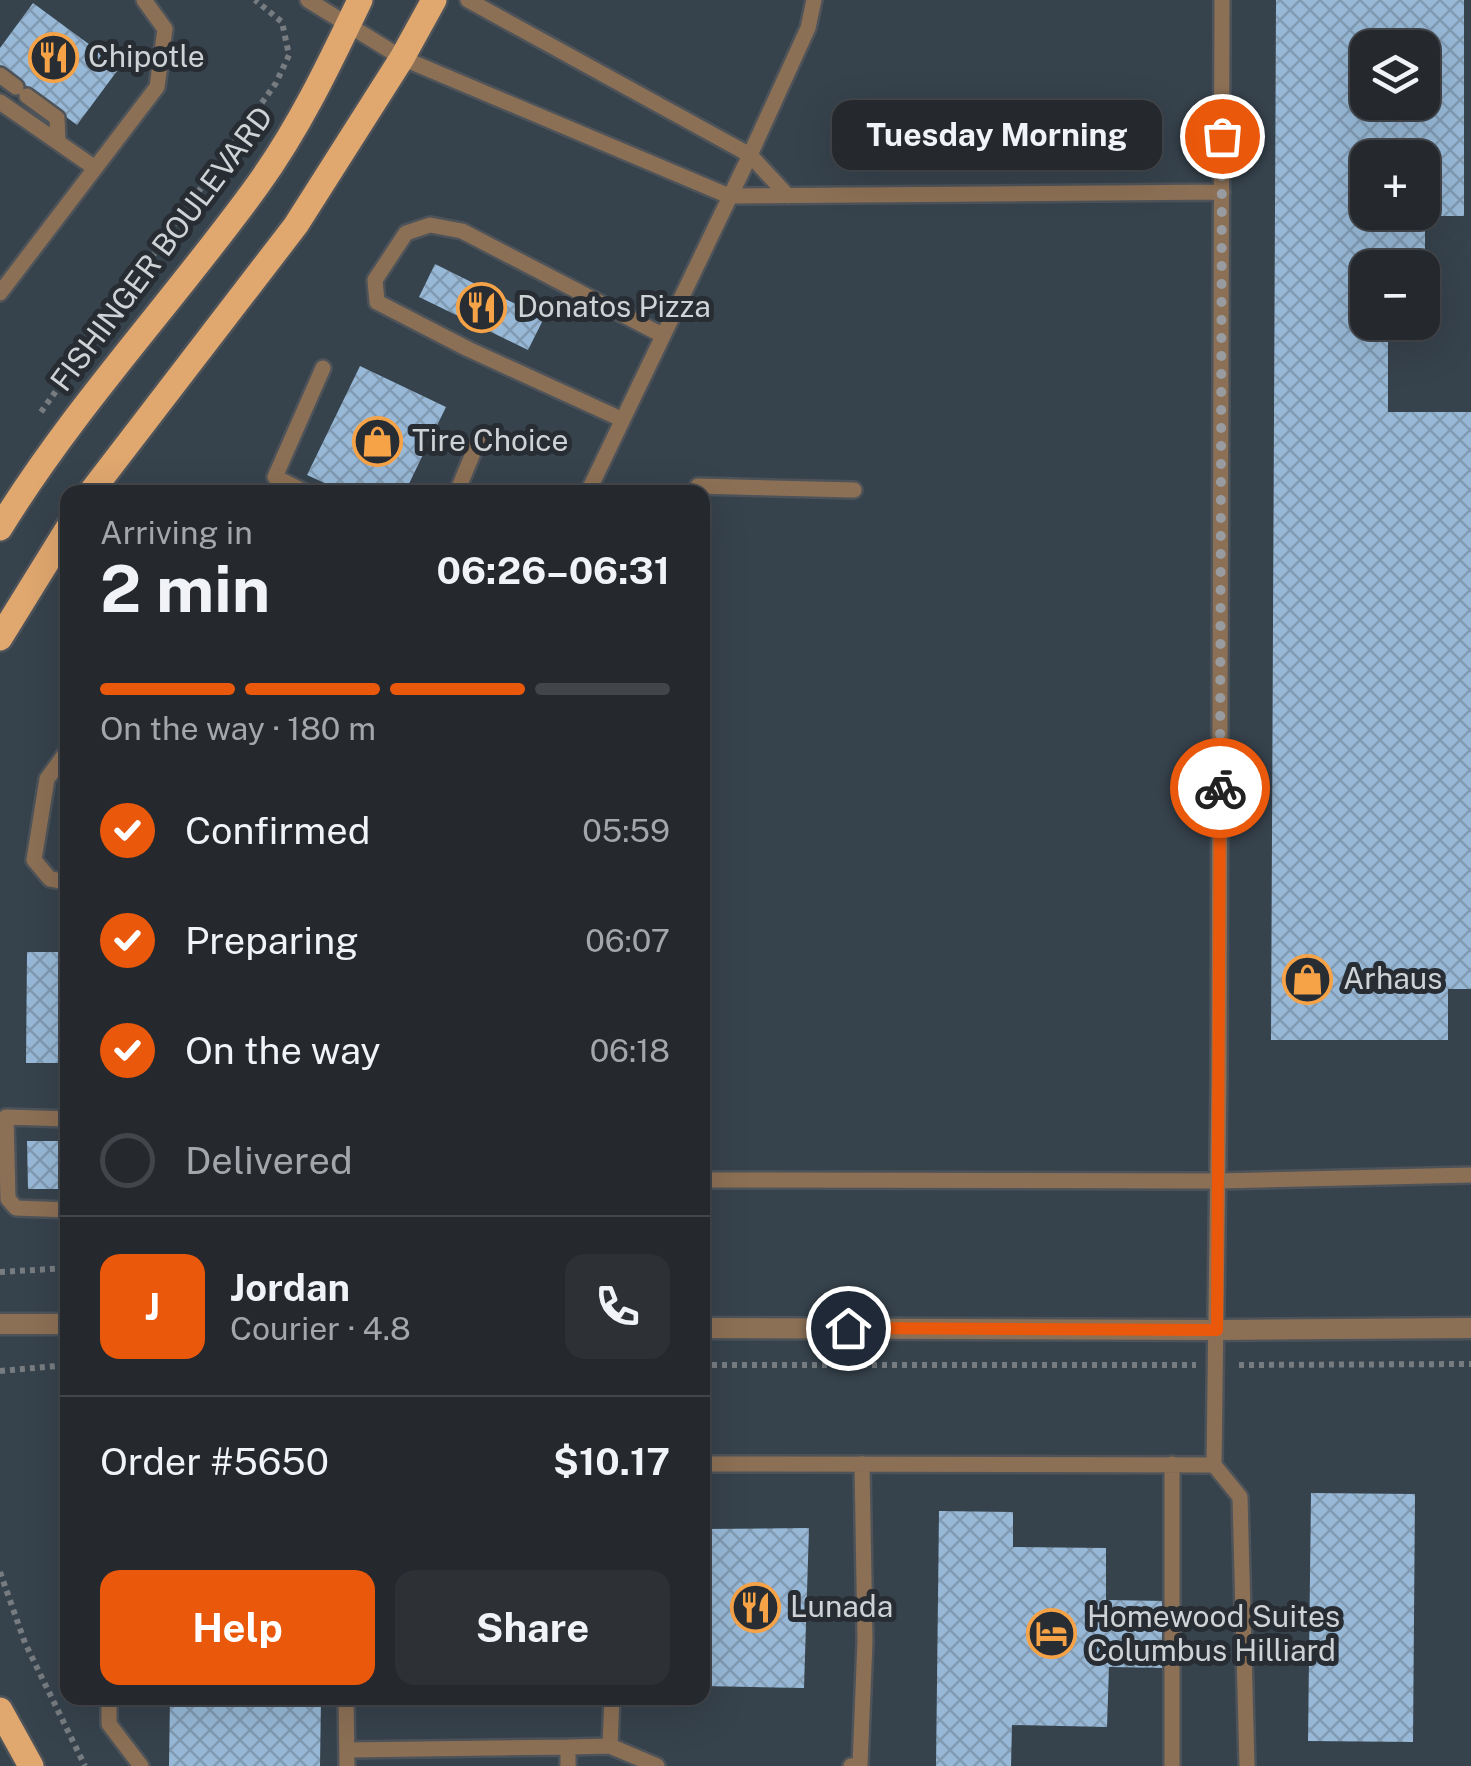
<!DOCTYPE html>
<meta charset="utf-8">
<style>
:root{--surface:#25292e;--page:#2d3136;--text:#f1f3f6;--muted:#a3a6aa;--line:#42454a;--accent:#ea580c}
body{margin:0;font-family:"Public Sans",sans-serif;background:var(--page);color:var(--text);height:100vh;display:flex;flex-direction:column;font-size:38px;white-space:nowrap}
*{box-sizing:border-box;margin:0}
p{font-size:32px;color:var(--muted)}
.icon{flex:none;width:55px;height:55px;fill:none;stroke:currentColor;stroke-width:2;stroke-linecap:round;stroke-linejoin:round}
.map{position:relative;flex:1;overflow:hidden}
.sheet{position:absolute;left:60px;top:485px;width:650px;height:1220px;display:flex;flex-direction:column;background:var(--surface);border-radius:20px;box-shadow:0 10px 40px #0002,0 0 0 2px var(--line)}
.sheet>*{flex:none}
.buttons{position:absolute;left:1350px;top:30px;display:grid;gap:20px}
.buttons a{display:grid;place-items:center;width:90px;height:90px;border-radius:20px;background:var(--surface);box-shadow:0 10px 40px #0002,0 0 0 2px var(--line);font-size:50px}
.pin{position:absolute;display:grid;place-items:center;width:85px;height:85px;color:#fff;margin:-42px;border:5px solid #fff;border-radius:50%;box-shadow:0 2px 10px #0007}
.courier{position:absolute;display:grid;place-items:center;width:100px;height:100px;margin:-50px;border:8px solid #ea580c;border-radius:50%;background:#fff;color:#222;box-shadow:0 2px 12px #0007}
.bubble{position:absolute;height:70px;border-radius:20px;background:var(--surface);box-shadow:0 10px 40px #0002,0 0 0 2px var(--line);font-size:32px;font-weight:700;line-height:70px;text-align:center}
.summary em{font-style:normal;font-weight:700}
.summary div{display:flex;flex-direction:column-reverse}
.summary{display:flex;align-items:center;justify-content:space-between;height:170px;padding:0 40px}
h1{font-size:65px;font-weight:700;line-height:75px}
.bar{display:grid;grid-template-columns:repeat(4,1fr);gap:15px 10px;align-content:center;height:120px;padding:0 40px}
.bar i{height:12px;border-radius:8px;background:var(--line)}
.bar .on{background:var(--accent)}
.bar p{grid-column:span 4}
.line{display:flex;align-items:center;gap:25px;padding:0 40px;border-top:2px solid var(--line)}
.line div{flex:1}
.round{display:grid;place-items:center;flex:none;width:105px;height:105px;border-radius:20px;background:var(--page)}
ol{padding:0 40px;list-style:none}
li{display:flex;align-items:center;gap:30px;height:110px}
li p{margin-inline-start:auto}
li .icon{padding:10px;border-radius:50%;background:var(--accent);color:#fff;stroke-width:4}
li:last-child{color:var(--muted)}
li i{width:55px;height:55px;border:5px solid var(--line);border-radius:50%}
.cta{display:flex;gap:20px;margin-top:auto;padding:20px 40px}
.cta a{flex:1;height:115px;border-radius:20px;background:var(--accent);color:#fff;font-size:40px;font-weight:700;line-height:115px;text-align:center}
.cta a+a{background:var(--page);color:var(--text)}
.map>svg:first-child{display:block}
.built{fill:#36424c;fill-rule:evenodd}
.building{fill:url(#building-cross-hatch);fill-rule:evenodd}
.lines{fill:none;stroke-linecap:round;stroke-linejoin:round}
.service-casing{stroke:#4d5359;stroke-width:20}
.minor-casing{stroke:#4d5359;stroke-width:25}
.primary-casing{stroke:#4d5359;stroke-width:30}
.path{stroke:#777c81;stroke-width:6;stroke-dasharray:5 5;stroke-linecap:butt}
.service{stroke:#8c7055;stroke-width:15}
.minor{stroke:#8c7055;stroke-width:20}
.primary{stroke:#e0a76f;stroke-width:25}
.done{stroke:#989ca0;stroke-width:10;stroke-dasharray:0 18}
.route{stroke:#ea580c;stroke-width:12}
.labels{text-anchor:middle;stroke-width:10;stroke-linejoin:round;paint-order:stroke}
.poi-label{font-size:30px;fill:#cfd3d6;stroke:#272d33;text-anchor:start}
.street-label{font-size:30px;fill:#cfd3d6;stroke:#272d33}
</style>
<div class="map">
<svg width="1471" height="1766" viewBox="0 0 1471 1766">
<defs>
<pattern id="building-cross-hatch" width="8" height="8" patternUnits="userSpaceOnUse" patternTransform="scale(2.5)"><rect width="8" height="8" fill="#97b9d7"/><path d="M0 0l8 8M0 8l8-8" fill="none" stroke="#819ab1"/></pattern>
</defs>
<rect width="100%" height="100%" fill="#31373d"/>
<!-- built -->
<path class="built" d="M0,0H1471V1766H0ZM1368,48H1422V102H1368ZM1368,158H1422V212H1368ZM1368,268H1422V322H1368ZM68,492H702V1698H68Z"/>
<!-- building -->
<path class="building" d="M1276,0H1464V216H1425V268H1368V322H1424V328L1388,327V412H1471V989H1448V1040H1271ZM1368,48H1422V102H1368ZM1368,158H1422V212H1368Z
M33,3L120,67L77,125L0,68V48Z
M435,264L544,318L528,350L419,297Z
M360,366L446,407L405,492H344L307,475Z
M27,952H68V1063H26Z
M27,1141H68V1189H28Z
M1311,1493L1415,1494L1413,1742L1308,1741Z
M939,1511L1013,1512V1547L1106,1548V1600L1168,1601L1167,1668L1109,1667L1107,1727L1012,1725L1011,1766H936Z
M809,1528L804,1688L702,1686V1529Z
M170,1698H321L320,1766H169Z"/>
<g class="lines">
<defs>
<path id="service" d="M308,0L402,58L729,196L1222,192
M468,0L750,155L788,196
M1222,0L1219,1077L1214,1465L1240,1497L1247,1766
M0,75L16,87
M27,96L57,118L58,142
M0,102L95,168
M0,293L157,87L165,29L144,0
M621,419L468,349L377,302L375,280L406,233L430,225L462,231L662,335
M305,492L275,477L323,368
M457,492L478,441
M588,492L750,155L808,28L814,0
M695,492L698,486L854,490
M68,750L47,779L34,860L50,879L68,882
M68,1119L6,1117L8,1199L16,1208L68,1210
M702,1180L1217,1181L1471,1175
M702,1464L1214,1465
M1172,1464V1766
M109,1698V1724L141,1766
M346,1698L347,1766
M610,1746L612,1698
M347,1750L568,1747
M568,1766V1747L610,1746L657,1766
M851,1766L860,1765L865,1641L862,1464"/>
<path id="minor" d="M0,1324H68
M702,1328L1217,1330L1471,1328"/>
<path id="primary" d="M91,492L296,225L402,58L434,0
M0,528C75,406 173,302 257,186C299,128 329,65 360,0
M0,638L68,528
M0,1710L31,1766"/>
</defs>
<!-- service casing -->
<use href="#service" class="service-casing"/>
<!-- minor casing -->
<use href="#minor" class="minor-casing"/>
<!-- primary casing -->
<use href="#primary" class="primary-casing"/>
<!-- path -->
<path class="path" d="M41,412L276,83L289,55L282,22L255,0
M0,1272L68,1268
M702,1365H1196
M1239,1365L1471,1364
M0,1371L68,1365
M0,1572L25,1643L85,1766"/>
<!-- service -->
<use href="#service" class="service"/>
<!-- minor -->
<use href="#minor" class="minor"/>
<!-- primary -->
<use href="#primary" class="primary"/>
</g>
<g class="lines">
<!-- done -->
<path class="done" d="M1220,788L1222,136"/>
<!-- route -->
<path class="route" d="M848,1328L1217,1330L1220,788"/>
</g>
<!-- icons -->
<defs>
<symbol id="restaurant-ring" viewBox="-11 -11 22 22"><circle r="9.5" fill="#272d33" stroke="#f6a247" stroke-width="1.5"/><path d="M-5-6h1v4h1v-4h1v4h1v-4h1v5L-1.5 .5V6h-2V.5L-5-1ZM5-6V6H3V1.5H1.5Q1.5-4 5-6Z" fill="#f6a247"/></symbol>
<symbol id="shop-ring" viewBox="-11 -11 22 22"><circle r="9.5" fill="#272d33" stroke="#f6a247" stroke-width="1.5"/><path d="M-5-2.5h2.3a2.7 3.5 0 0 1 5.4 0H5L5.5 6h-11ZM-1.5-2.5h3a1.5 2.3 0 0 0-3 0Z" fill="#f6a247"/></symbol>
<symbol id="hotel-ring" viewBox="-11 -11 22 22"><circle r="9.5" fill="#272d33" stroke="#f6a247" stroke-width="1.5"/><path d="M-6-4.5h1.5V1H6V5H4.5V3h-9V5H-6ZM-4 0a1.8 1.8 0 1 1 3.6 0ZM.5 0V-2.5h3Q6-2.5 6 0Z" fill="#f6a247"/></symbol>
</defs>
<g fill-rule="evenodd">
<use href="#restaurant-ring" x="26" y="30" width="55" height="55"/>
<use href="#restaurant-ring" x="454" y="280" width="55" height="55"/>
<use href="#shop-ring" x="350" y="414" width="55" height="55"/>
<use href="#shop-ring" x="1280" y="952" width="55" height="55"/>
<use href="#restaurant-ring" x="728" y="1580" width="55" height="55"/>
<use href="#hotel-ring" x="1024" y="1606" width="55" height="55"/>
</g>
<g class="labels">
<!-- poi labels -->
<g class="poi-label">
<text x="88" y="67">Chipotle</text>
<text x="517" y="317">Donatos Pizza</text>
<text x="412" y="451">Tire Choice</text>
<text x="1343" y="989">Arhaus</text>
<text x="790" y="1617">Lunada</text>
<text x="1087" y="1627">Homewood Suites<tspan x="1087" dy="34">Columbus Hilliard</tspan></text>
</g>
<!-- street labels -->
<g class="street-label">
<text transform="translate(162 249) rotate(-53)" y="10">FISHINGER BOULEVARD</text>
</g>
</g>
</svg>
<div class="buttons">
<a><svg class="icon" aria-label="layers" viewBox="0 0 24 24"><path d="M12 4l9 5-9 5-9-5zM3 14l9 5 9-5"/></svg></a>
<a>+</a>
<a>−</a>
</div>
<div class="pin" style="left:1222px;top:136px;background:#ea580c"><svg class="icon" aria-label="bag" viewBox="0 0 24 24"><path d="M5 8h14l-1 12H6zM9 8a3 3 0 0 1 6 0"/></svg></div>
<div class="pin" style="left:848px;top:1328px;background:#1f2937"><svg class="icon" aria-label="home" viewBox="0 0 24 24"><path d="M3 11l9-7 9 7M6 9v11h12V9"/></svg></div>
<div class="courier" style="left:1220px;top:788px"><svg class="icon" aria-label="bike" viewBox="0 0 24 24"><circle cx="6" cy="16" r="4"/><circle cx="18" cy="16" r="4"/><path d="M6 16l4-8h5l3 8M10 8l3 8H6M13 5h3"/></svg></div>
<div class="bubble" style="left:832px;top:100px;width:330px">Tuesday Morning</div>
<section class="sheet">
<div class="summary"><div><h1>2 min</h1><p>Arriving in</p></div><em>06:26–06:31</em></div>
<div class="bar"><i class="on"></i><i class="on"></i><i class="on"></i><i></i><p>On the way · 180 m</p></div>
<ol>
<li><svg class="icon" aria-label="check" viewBox="0 0 24 24"><path d="M5 12l5 5 9-10"/></svg>Confirmed<p>05:59</p></li>
<li><svg class="icon" aria-label="check" viewBox="0 0 24 24"><path d="M5 12l5 5 9-10"/></svg>Preparing<p>06:07</p></li>
<li><svg class="icon" aria-label="check" viewBox="0 0 24 24"><path d="M5 12l5 5 9-10"/></svg>On the way<p>06:18</p></li>
<li><i></i>Delivered</li>
</ol>
<div class="line" style="height:180px"><b class="round" style="background:var(--accent);color:#fff">J</b><div><b>Jordan</b><p>Courier · 4.8</p></div><a class="round"><svg class="icon" aria-label="phone" viewBox="0 0 24 24"><path d="M5 4h4l2 5-3 2q2 4 5 5l2-3 5 2v4C11 20 4 13 5 4z"/></svg></a></div>
<div class="line" style="height:130px"><div>Order #5650</div><b>$10.17</b></div>
<div class="cta"><a>Help</a><a>Share</a></div>
</section>
</div>
